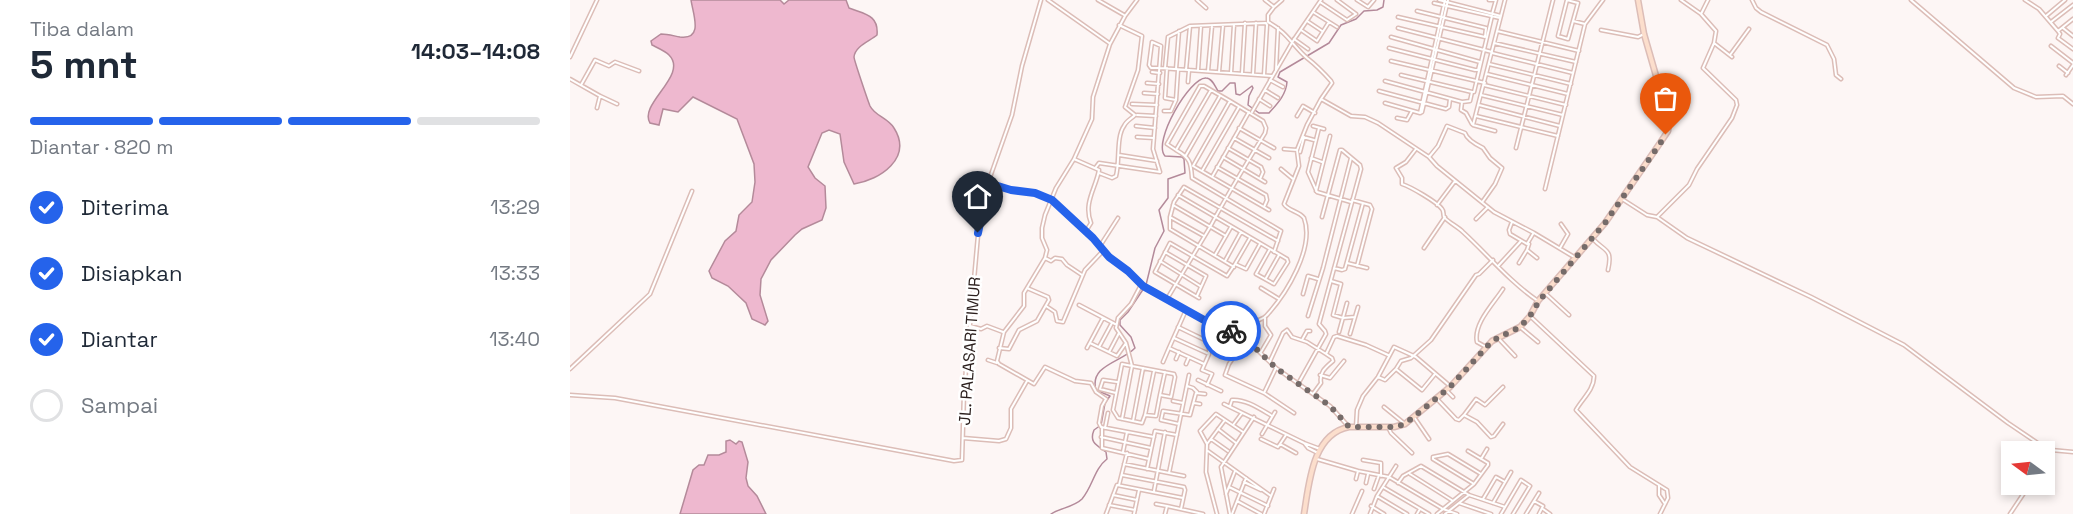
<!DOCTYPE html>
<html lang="id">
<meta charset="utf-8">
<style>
:root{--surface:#fff;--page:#f2f2f3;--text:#1f2937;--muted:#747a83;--line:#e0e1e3;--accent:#2563eb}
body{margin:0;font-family:"Space Grotesk",sans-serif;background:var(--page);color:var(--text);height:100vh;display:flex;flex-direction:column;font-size:22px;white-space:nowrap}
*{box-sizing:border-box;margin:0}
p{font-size:20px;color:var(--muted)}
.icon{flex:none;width:33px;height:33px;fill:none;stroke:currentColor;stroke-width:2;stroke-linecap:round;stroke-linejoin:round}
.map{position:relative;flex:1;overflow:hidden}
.sheet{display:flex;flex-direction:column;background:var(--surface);width:570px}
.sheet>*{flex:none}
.needle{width:39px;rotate:285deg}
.fabs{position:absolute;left:1431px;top:441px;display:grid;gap:12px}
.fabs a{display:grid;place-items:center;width:54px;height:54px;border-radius:0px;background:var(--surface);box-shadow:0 3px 9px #0003;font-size:30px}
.pin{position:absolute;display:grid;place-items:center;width:51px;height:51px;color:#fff;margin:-62px -26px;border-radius:50% 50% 50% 0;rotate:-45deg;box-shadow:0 0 6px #0007}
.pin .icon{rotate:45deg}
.courier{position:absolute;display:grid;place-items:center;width:60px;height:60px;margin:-30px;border:4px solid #2563eb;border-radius:50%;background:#fff;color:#222;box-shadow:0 2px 8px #0007}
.overview em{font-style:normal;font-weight:800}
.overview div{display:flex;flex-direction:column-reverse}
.overview{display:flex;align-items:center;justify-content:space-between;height:102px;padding:0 30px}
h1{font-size:39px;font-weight:800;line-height:45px}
.bar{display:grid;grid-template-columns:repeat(4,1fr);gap:9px 6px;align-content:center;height:72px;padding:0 30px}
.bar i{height:8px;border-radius:4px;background:var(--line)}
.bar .on{background:var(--accent)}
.bar p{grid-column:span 4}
ol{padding:0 30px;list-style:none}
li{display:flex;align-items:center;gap:18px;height:66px}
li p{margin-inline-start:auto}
li .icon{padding:6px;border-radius:50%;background:var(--accent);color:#fff;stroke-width:4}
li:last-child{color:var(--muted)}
li i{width:33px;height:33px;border:3px solid var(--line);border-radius:50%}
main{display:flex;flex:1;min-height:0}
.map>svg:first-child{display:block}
.water{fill:#eeb8cf;stroke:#b48a9a;stroke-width:1.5}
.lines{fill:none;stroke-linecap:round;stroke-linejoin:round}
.stream{stroke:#b48a9a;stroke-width:1.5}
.street-casing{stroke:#dcbdb7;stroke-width:5}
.secondary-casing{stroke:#dcbdb7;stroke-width:7}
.street{stroke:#fff;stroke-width:2}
.secondary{stroke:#fcdecc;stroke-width:4}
.done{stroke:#756b69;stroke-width:6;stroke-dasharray:0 10.8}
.route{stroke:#2563eb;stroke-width:8}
.labels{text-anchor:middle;stroke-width:5;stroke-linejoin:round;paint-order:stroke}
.street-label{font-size:16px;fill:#2c201e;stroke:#fff}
</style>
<main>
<section class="sheet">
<div class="overview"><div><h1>5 mnt</h1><p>Tiba dalam</p></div><em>14:03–14:08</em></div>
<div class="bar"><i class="on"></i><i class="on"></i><i class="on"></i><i></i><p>Diantar · 820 m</p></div>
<ol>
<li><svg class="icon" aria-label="check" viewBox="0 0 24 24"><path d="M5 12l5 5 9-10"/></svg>Diterima<p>13:29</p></li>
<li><svg class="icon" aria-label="check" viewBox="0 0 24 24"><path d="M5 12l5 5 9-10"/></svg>Disiapkan<p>13:33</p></li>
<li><svg class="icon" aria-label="check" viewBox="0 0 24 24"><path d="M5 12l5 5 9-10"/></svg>Diantar<p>13:40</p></li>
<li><i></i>Sampai</li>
</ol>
</section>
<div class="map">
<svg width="1503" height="514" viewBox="0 0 1503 514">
<rect width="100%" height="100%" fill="#fdf6f5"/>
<!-- water -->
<path class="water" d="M121,0H210L214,4L219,0H276L279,8C293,14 309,14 307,35C300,41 285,46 284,57C284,60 298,101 300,106C305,116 318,118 324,128C343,158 310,180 284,184L274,162L270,134L259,130L252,133L238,167L245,178L255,186L256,208L252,220L232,229L225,235L201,260L191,279L190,295L198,321L195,325L182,319L176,303L158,286L142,278L139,271L155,241L166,231L169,215L182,202L185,182L184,164L167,119L123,97L108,112L93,109L89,125L80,123C68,104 119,75 99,55C95,51 88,48 82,45L81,41L91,34C98,34 104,36 110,37C134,40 123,14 121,0Z
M160,440L166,444L169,441L172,442L178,462L176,478L178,486L187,496L196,514H110L123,470L129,465H134L138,455H149L156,452V441Z"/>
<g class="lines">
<!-- stream -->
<path class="stream" d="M481,514C490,508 504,507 512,499C523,486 524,469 537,459L536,452C526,445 519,442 524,430L531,425L535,403L540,396L526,390C519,365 552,362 565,348L561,337L550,325V320L558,312L576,285L585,248L594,231L589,210L598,198V179L615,173L614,159L612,157L595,156C582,142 620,77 636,78C642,78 645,86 648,91H652L660,83H665L666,94L670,95L682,86L683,88L679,96L678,105L689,113H699C707,104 716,95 717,82L708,77L710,72L759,43L771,25L786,19L794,11L807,10L813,7L814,0"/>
<defs>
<path id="street" d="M478,0L539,43
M528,0L554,15
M567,0L555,16L540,44L523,97L522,119L504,159L486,188L475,215L472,228V238L477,250L475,258L454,293V306L434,332L427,361L429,364L464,384L475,367L505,381L521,383L526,392L536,399L532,406L529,423L531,427L584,437
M627,0L636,8
M695,0L704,7L698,15V22
M787,0L798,7L804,0
M869,0L931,16
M875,0L850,113L852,112L878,0
M919,0H924
M997,0L1008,3L998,39L988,36Z
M1182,0L1186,8L1191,12L1257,45L1264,59L1266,75L1271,79
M1341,0L1444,88L1466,97L1493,96L1503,104
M1455,0L1469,9L1488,31L1503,19
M750,2L777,20L786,14L767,0
M864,3L930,18
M704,7L712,0
M743,12L767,27
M922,14L926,0
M1131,14L1138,0
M1476,16L1495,0
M828,17L915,37L916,28L847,11
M737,21L752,31
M1003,21L1015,24
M698,22C717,32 723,46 737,58C746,65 753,72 761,81L762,83L751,99
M1481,22L1503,5
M828,28L922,52
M1493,28L1503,36
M731,30L747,41L759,22
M1031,30L1068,37L1074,34
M927,31L1009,51
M1488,31L1490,34L1488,38L1503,49
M724,39L738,49
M924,43L1006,62
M1144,43L1162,57
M1481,46L1503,63
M819,48L905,70H908L910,62L821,37
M922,53L1003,73
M1160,55L1179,29
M0,57L27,0
M821,61L915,83
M919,64L1001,84
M1489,66L1498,73
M595,68L598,37L620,26L696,23L697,25L694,75
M597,68L595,98L606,100
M606,69L609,31
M616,70L620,26
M628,70L631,26
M706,70L708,28
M638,71L642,26
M582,72L590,73
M649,72L653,25
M661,73L664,25
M672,73L675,23
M683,74L686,23
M917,74L998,94
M1496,75L1503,65
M0,79L30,96L27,108
M700,80L713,87
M815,81L892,102L900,101L902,92L831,75
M618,82L619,70
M577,83L589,84
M11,85L25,60L39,66L45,62L69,71
M914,85L996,105
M641,90L606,150C621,158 621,164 622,178L711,231L704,252
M695,90L708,98
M809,91L876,109L879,107L880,99
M902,92H904L922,16
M574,93L588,94
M911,95L993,115
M30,96L47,104
M689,99L700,106
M892,102L891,110L896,113L902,124
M815,103L850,113
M562,104L587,105
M909,105L990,126
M594,111H601L606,100L608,70
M682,112L723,41L751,0
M567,115L586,116
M727,116L733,106L745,113
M906,116L988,136
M827,118L837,120L842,111
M566,126L585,128
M743,126L754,129
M1099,126L1107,118L1116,101
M669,128L704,148
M749,128L738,172L747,192L781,202
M925,131L903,125L935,0
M567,137L584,138
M733,137L744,140
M664,138L699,158
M658,148L691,167L693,172L690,179
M946,148L983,0
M714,149L727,150
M846,149L836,162L826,168L832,178V184C841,187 867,202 872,209C874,211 873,214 874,217C878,222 888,227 893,232C918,255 940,282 968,301
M606,150L597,144L630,86H634L660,101
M730,152L734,137
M549,155L587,161
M616,155L650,96
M653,157L695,182
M859,157L868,146L877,126L895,133C897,140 907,145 913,148L920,158L932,168L925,184L913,201
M741,158L752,162
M504,159L529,170C526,188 513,203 521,223L516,231
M526,167L529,163L590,172L583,149L591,46L582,42L579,65L581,68H590L702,76
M647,167L696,195L697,200L694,207
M711,169L723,179
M632,171L669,107
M529,173L542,178L546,176C550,161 546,137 554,126C556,121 561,119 565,115L555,107L568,70L572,36L549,25
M642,177L679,112
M418,183L441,190L465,193L482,200L523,238L539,257L558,271L573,286L643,325L661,331L676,339L706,368L760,406L779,427
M975,189L1015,24L1033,0
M746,191L760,136
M608,195L717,259L718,262L704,284L686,274L700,249
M1052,199L1077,215L1087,217L1117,238L1241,297L1334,345L1438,423L1472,446L1481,450L1503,452
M782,200L800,205L802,209L787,266
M603,205L656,236
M867,205L885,181
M600,217V229L664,267
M1087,217L1119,185L1127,169L1162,118L1167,105L1166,100L1133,68L1144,43L1146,31L1131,14L1111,0
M906,219L918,207
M942,222L939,230L940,234L957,244L963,234
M634,236L600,217L604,202L614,187L708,241
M1023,239C1035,252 1043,248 1038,270
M530,246L548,218
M854,248L875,217
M990,248L998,234L991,224
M957,250L967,258
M595,252L636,276L627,296
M645,255L661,227
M475,258L481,261L485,258L492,259L497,265L512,275
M590,261L630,286
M655,261L671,232
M777,263L797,268
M949,263L957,250L959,244
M665,264L680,238
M929,265L951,241
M764,268L772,270L775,269L793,203
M696,278L709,255
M761,281L771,284L763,315L773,318L785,317
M691,288L709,299
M975,293L999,315
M733,294L738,276L748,279
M629,298L585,272L600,243L657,276L665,264L676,269L690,244
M597,299L640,227C657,195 676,164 695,133L696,128L693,121L660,101L623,166L699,210
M509,305L545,324
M476,306L485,312L487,321L493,322L515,270L532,252
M616,310L599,348L634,364
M738,316L753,268L781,158
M960,316L1024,376C1024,390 1012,399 1006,410L1060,467L1097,490L1098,498L1090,514
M400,326L411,329L417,326L433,332
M608,327L639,342V354L632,370L642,374L637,385
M950,327L968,342
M769,332L777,303
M780,334L788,307
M604,338L639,354
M928,338L945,356
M675,340L659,364L655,375L694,393L724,413
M677,340L685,322C689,319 694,319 697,315C716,294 745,248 734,218C729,211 718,211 714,204L729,166L727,150L737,125L751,99L781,116L795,117L808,123L859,157L867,166L924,212L964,233L1004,257
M732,340L737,331H740
M520,343L547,356L556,343
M529,347L542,323
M916,347L907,342C903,324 924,303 933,289
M429,348L439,349L449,330L467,321L479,300L478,297L457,288
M517,348L533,318
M539,352L549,333
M691,352L701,335L695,326V318
M606,359L609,352
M418,360L427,363
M700,361L713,333L717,330L722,337L737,342L756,354L764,337L767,336L796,345L818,355
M593,362L599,348
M616,364L619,357
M0,369L80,294L122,191
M826,369L831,361L841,358L861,340L906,275L909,274L923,260
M750,375L760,378L774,361
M808,377L815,380L826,369L852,390L865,374
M628,380L651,391
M728,384L756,334L755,331L749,324L791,169L790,165L772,150H770L752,217
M617,386L623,388L627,392
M877,391L883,397
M546,393L530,389L533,380L547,382
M694,393L706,368
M743,394L751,383C749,372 756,367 763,361L762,358L756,354
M0,395L45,398L384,461L392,460L394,392L409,224L418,183L442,115L452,66L471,0
M590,395L595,372
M867,399L886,419L889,420L894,415L907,422L921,437L924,436L933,424
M603,401L613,403
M624,403L630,404
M654,404L734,443L750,449
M660,406L662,400C676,399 690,409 702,416
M814,407L835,424
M575,415L584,371
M894,415L906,399L915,405L933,387
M844,417L859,439
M552,419L562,366L552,364L543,410L548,418L572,423L575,415L586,416L590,395L601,397L605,377L604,374L562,366L556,343L546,328L548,318L561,304L571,285
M563,421L573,368
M609,424L591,420L593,411L620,415L626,393L635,394
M663,425L672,413
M532,427V448L579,459
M786,427L787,410L793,396L808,377L824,347L846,357L880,386
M818,427L821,433L842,453
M535,428L538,413
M648,429L666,443
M692,434L705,412
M531,437L581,448
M393,438L429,441L436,439L441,428V409L457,381
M641,439L658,451
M691,439L708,447L716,435
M734,443L738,448L748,453
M637,444L655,420
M710,444L726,453
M638,451L701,496
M553,452L557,432
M747,459L788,471L819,477L873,509L887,514
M863,459V457L878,454L911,474
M863,459L904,484
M911,459L917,449
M793,460L811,463V476
M1474,462L1481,450
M554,464L614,476
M577,469L585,431L607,435
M599,473L619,375
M840,474L883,501
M552,475L614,487L615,490L611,509
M786,479L788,471
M674,482L691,490
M796,483L798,474
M828,483L833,476L851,466L899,495L935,507
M549,485L557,453
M1089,485V495L1095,504
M659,487L698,506
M813,487L859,514
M804,489L809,475
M584,491L595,432
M656,494L665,471
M543,495L567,500
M807,496L837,514
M913,499L926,477L935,482
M667,501L691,514
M964,501L973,506L969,514
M889,503L921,514
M923,503L941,472
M586,504L597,506L595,514
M539,505L565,510
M597,506L633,514
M801,506L814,514
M973,509L980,514
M536,514L547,485L613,498
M564,514L569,490
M647,514L636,472L637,444L630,431L646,414L673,432
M660,514L651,467L684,417
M662,514L676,478
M694,514L704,489
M782,514L792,491
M800,514L807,496L826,466
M847,514L850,509
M867,514L904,484L918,465V463L898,451
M875,514L899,495
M931,514L951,480L960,486L943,514
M956,514L969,493
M1440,514L1460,484"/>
<path id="secondary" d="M734,514C739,484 742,434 779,427H824L835,424L880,387L922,341L950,327L960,316L968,301L1035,223L1090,143L1098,131L1099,121L1074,34L1068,0"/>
</defs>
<!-- street casing -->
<use href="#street" class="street-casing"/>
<!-- secondary casing -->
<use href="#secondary" class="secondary-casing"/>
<!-- street -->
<use href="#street" class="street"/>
<!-- secondary -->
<use href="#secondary" class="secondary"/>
</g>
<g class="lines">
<!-- done -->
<path class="done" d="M661,331L676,339L706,368L760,406L779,427H824L835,424L880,387L922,341L950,327L960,316L969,301L1035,223L1096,135"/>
<!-- route -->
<path class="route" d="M408,233L418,183L441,190L465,193L482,200L523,238L539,257L558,271L573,286L643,325L661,331"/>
</g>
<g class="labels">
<!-- street labels -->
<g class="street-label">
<text transform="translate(399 351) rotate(-86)" y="6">JL. PALASARI TIMUR</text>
</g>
</g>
</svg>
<div class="fabs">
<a><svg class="needle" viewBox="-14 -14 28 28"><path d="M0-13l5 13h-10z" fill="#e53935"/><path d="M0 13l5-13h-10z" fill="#747a83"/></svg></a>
</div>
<div class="pin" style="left:1096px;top:135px;background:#ea580c"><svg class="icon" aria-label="bag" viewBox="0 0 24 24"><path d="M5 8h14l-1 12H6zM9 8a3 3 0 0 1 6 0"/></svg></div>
<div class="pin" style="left:408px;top:233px;background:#1f2937"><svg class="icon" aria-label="home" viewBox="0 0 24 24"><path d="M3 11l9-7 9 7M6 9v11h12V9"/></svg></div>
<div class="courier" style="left:661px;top:331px"><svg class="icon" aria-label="bike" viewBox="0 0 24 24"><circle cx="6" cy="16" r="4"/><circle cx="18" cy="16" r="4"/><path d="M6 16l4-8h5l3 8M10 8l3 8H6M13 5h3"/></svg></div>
</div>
</main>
